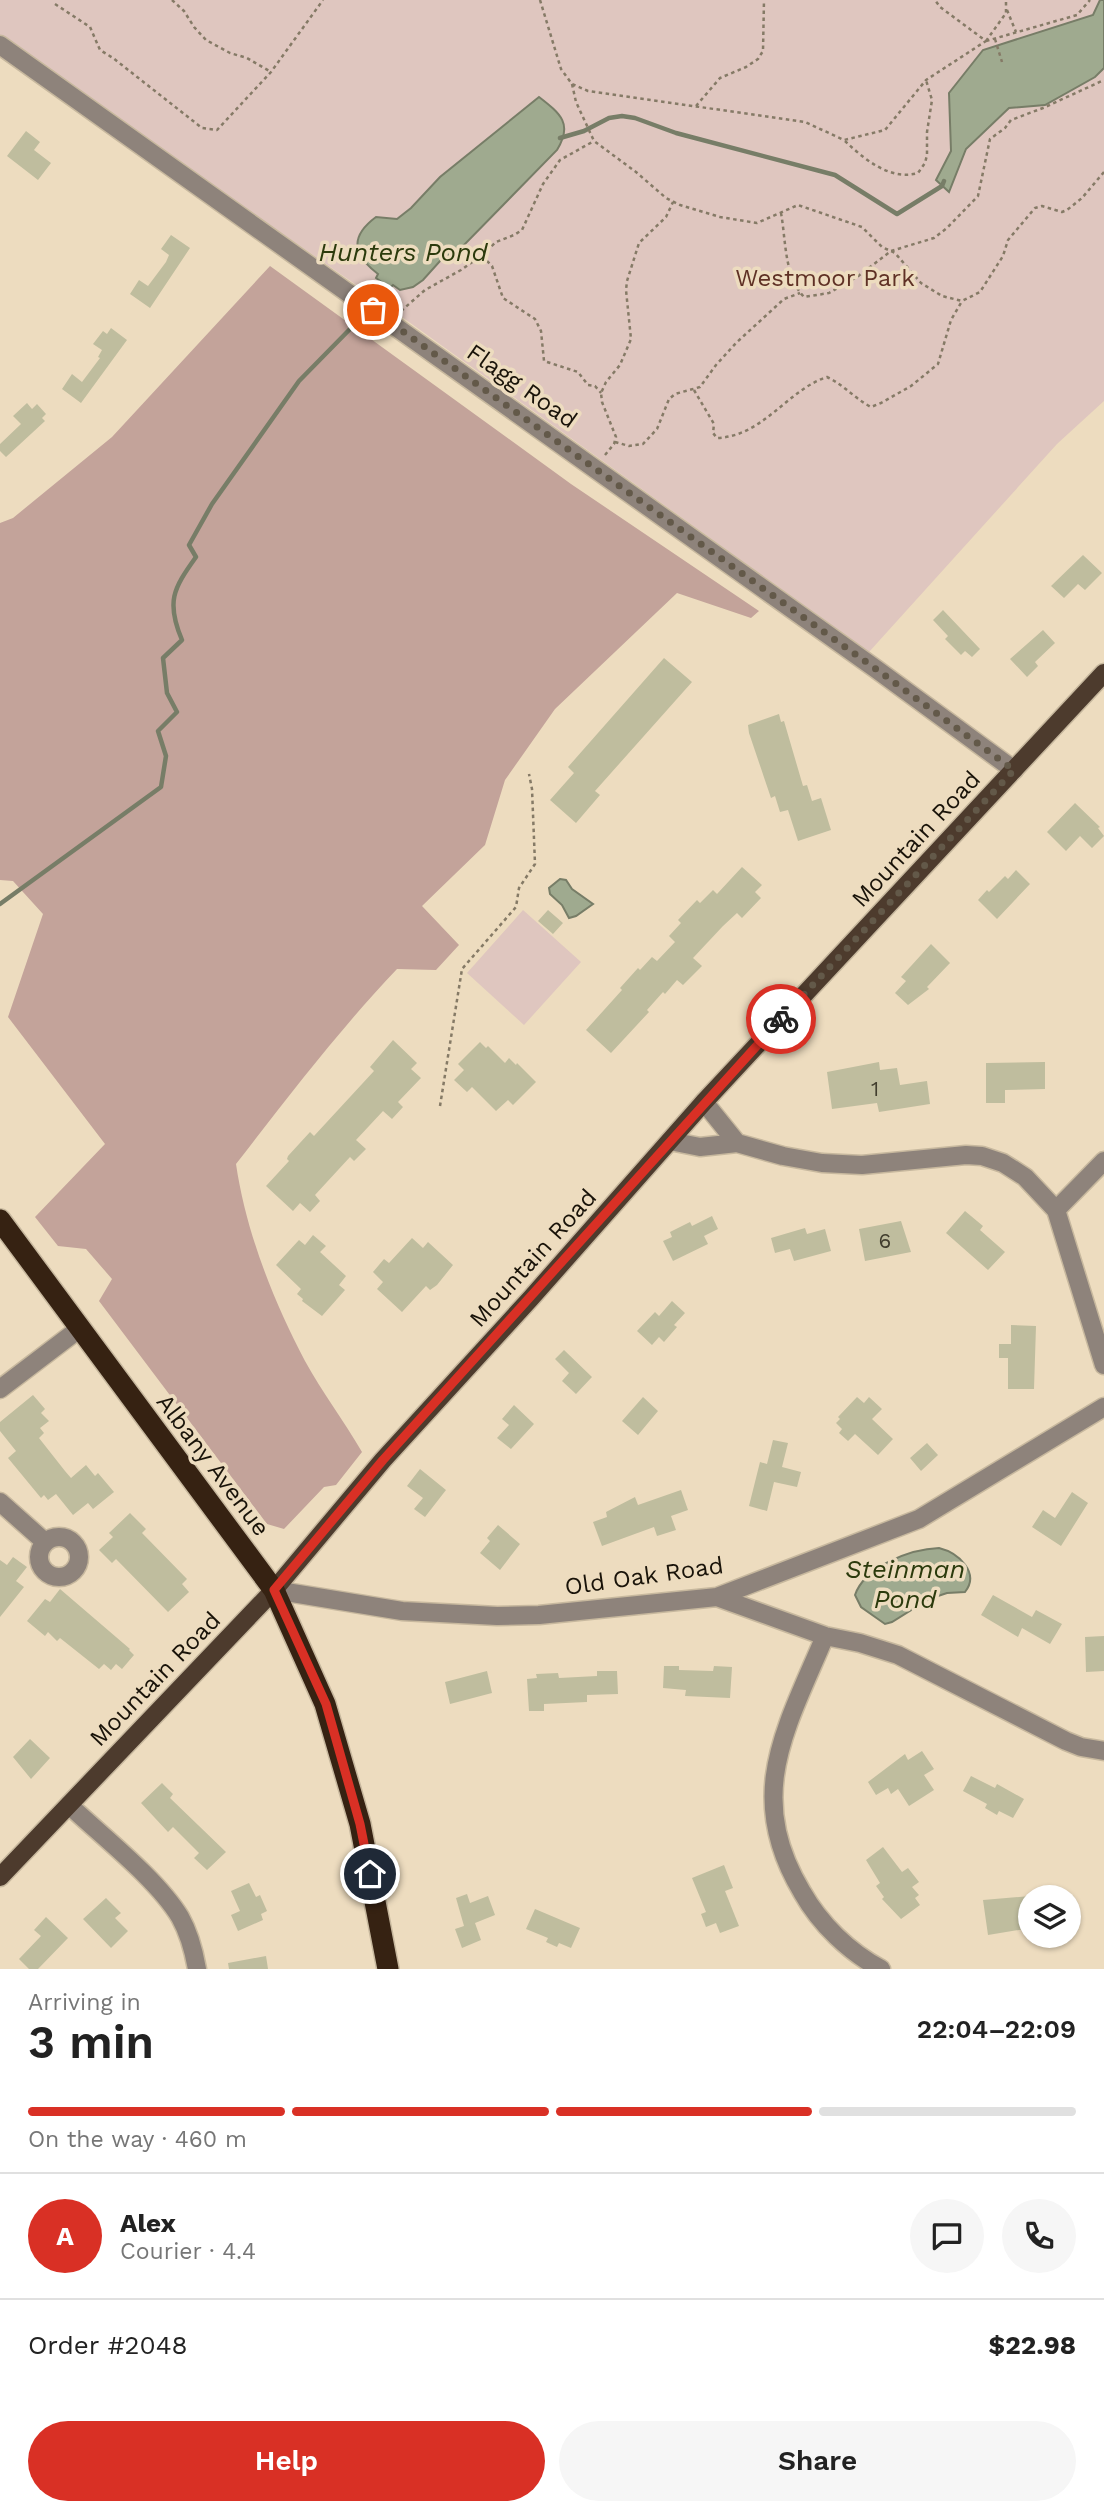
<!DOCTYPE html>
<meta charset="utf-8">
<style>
:root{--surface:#fff;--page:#f6f6f6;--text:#222;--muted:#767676;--line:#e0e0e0;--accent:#d93025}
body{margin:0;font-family:"Work Sans",sans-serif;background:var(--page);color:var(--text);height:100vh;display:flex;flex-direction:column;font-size:26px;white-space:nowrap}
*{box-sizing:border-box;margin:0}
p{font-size:23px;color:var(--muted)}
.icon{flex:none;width:38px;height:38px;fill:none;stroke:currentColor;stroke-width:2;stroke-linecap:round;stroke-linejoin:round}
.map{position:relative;height:1969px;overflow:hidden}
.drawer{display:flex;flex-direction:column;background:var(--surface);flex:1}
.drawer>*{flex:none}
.controls{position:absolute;left:1018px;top:1885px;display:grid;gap:14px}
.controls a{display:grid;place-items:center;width:63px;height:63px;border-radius:50%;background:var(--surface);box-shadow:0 2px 5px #0004;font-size:35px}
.pin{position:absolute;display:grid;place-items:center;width:60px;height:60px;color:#fff;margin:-30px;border:4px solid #fff;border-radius:50%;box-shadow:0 2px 7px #0007}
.courier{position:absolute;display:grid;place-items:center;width:70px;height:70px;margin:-35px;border:5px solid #d93025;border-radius:50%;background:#fff;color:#222;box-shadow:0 2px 9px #0007}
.headline em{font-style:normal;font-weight:600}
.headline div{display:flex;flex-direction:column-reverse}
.headline{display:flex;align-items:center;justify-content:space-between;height:119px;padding:0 28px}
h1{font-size:46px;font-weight:600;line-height:52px}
.bar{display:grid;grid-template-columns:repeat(4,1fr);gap:10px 7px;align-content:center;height:84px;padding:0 28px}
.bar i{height:9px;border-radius:5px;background:var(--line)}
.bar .selected{background:var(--accent)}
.bar p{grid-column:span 4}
.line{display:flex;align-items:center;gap:18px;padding:0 28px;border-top:2px solid var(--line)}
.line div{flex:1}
.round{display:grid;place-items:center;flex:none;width:74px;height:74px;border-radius:37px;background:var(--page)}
.button{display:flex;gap:14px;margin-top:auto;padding:14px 28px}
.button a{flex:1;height:80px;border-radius:42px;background:var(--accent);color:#fff;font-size:28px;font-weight:600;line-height:80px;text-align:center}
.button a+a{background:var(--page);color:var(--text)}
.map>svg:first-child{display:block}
.green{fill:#dfc6bf}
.forest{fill:#c3a39a}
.water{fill:#9faa8f;stroke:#777d67;stroke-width:2}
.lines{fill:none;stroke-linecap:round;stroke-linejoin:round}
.stream{stroke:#777d67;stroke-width:4.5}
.building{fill:#bfbd9e}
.minor-casing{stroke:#c7b89e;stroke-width:21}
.major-casing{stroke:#c7b89e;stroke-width:21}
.highway-casing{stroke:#c7b89e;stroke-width:24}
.path{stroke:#857a66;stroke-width:2.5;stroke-dasharray:3.5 3.5;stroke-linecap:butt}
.minor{stroke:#8e837b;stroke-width:18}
.major{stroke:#4d3b2d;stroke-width:18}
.highway{stroke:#362212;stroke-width:21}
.done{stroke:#635949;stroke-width:7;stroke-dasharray:0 12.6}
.route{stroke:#d93025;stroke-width:9}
.labels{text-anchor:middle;stroke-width:7;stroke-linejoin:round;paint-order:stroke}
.number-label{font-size:21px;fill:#423e2e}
.park-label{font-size:24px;fill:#5f3125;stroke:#eddcbf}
.street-label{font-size:24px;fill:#191309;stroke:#eddcbf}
.water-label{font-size:26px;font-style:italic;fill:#2b3a0c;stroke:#eddcbf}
</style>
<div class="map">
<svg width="1104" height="1969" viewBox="0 0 1104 1969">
<rect width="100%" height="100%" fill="#eddcbf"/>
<!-- green -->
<path class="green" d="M0,0H1104V401L1057,444L869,652L388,307L0,38Z
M523,910L581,962L524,1025L467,973Z"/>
<!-- forest -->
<path class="forest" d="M270,266L571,484L759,611L751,618L677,593L555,709L505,780L485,845L422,906L459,945L436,970L397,969C339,1030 288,1097 236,1164C246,1232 273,1300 305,1361C322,1392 344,1421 362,1452L336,1485L324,1487L284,1529L267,1524L99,1301L112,1279L86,1249L58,1246L35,1217L105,1144L8,1017L43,914L13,881L0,880V523L13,518L112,437Z"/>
<!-- water -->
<path class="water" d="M1100,0H1104V68L1095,77L1045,105L1009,108L966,149L949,192L936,180L951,151L949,93L983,50L1093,15Z
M539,97C561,114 573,124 557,150L464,245L440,261L423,280L413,287L400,290L393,285L390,288L376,278L378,274C353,255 349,237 376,217L397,219L411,208L440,177Z
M560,879L566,880L572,889L593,904L576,916L569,918L562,905L550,894L549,888Z
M939,1548C959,1553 980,1573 965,1592L947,1593L929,1599L892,1622L885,1624L861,1607L855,1595C865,1566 911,1549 939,1548Z"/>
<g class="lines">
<!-- stream -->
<path class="stream" d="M560,138L584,131L609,118L622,116L635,118L676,133L835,175L897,214L942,186L944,181
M0,904L161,787L166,756L158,731L177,712L167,693L163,658L182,640C166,602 173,589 196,557L189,545L212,504L299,381L351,328"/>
</g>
<!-- building -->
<path class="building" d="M26,131L40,142L34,150L51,163L38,180L7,156Z
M171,235L190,248L150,308L130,294L139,280L148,286L166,262L169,255L161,249Z
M111,328L127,340L81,403L62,389L72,374L82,382L100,358L98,357L102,350L93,344L103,331L107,334Z
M27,403L32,409L37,404L46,414L42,418L45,421L6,457L0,451V444L21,424L13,416Z
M1083,555L1102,573L1085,590L1078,584L1064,598L1051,586Z
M943,610L980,649L972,657L965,651L961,655L945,639L948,636L933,620Z
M1043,630L1055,643L1035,662L1038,666L1027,677L1010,659Z
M664,658L692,682L595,791L600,795L576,823L550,800L574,773L568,767Z
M779,714L781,722L784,721L803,786L807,785L812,801L821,798L831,830L798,841L788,810L780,812L775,796L771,798L749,733L748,725Z
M1075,803L1100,827L1098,828L1104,836L1092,848L1080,836L1066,851L1047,832Z
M742,867L762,885L755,892L761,898L742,918L737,913L723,926L693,958L702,966L683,985L677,980L665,994L663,992L647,1010L649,1012L611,1053L586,1030L622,990L620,988L638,968L640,970L652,957L657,961L675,942L669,936L681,923L678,920L697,900L700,903L713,890L717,894Z
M1016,870L1030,884L997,919L978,900L987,890L989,892L1005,876L1008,879Z
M548,910L563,923L553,934L538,921Z
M931,944L950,963L927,987L929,989L908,1005L895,993L906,981L901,977Z
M393,1040L417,1063L411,1069L421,1078L398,1102L403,1107L392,1119L383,1111L356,1140L366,1149L354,1161L350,1157L315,1195L320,1201L310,1212L300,1203L293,1211L266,1186L289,1161L287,1159L288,1156L310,1132L314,1136L374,1071L370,1067Z
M480,1042L486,1048L488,1046L505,1063L509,1058L516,1065L517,1063L536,1082L513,1105L508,1100L496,1111L472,1087L467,1092L454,1080L464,1070L458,1064Z
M879,1062L880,1070L897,1068L900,1085L927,1081L930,1104L879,1112L877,1103L832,1109L827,1072Z
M1045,1062V1089L1005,1090V1103H986V1063Z
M965,1211L983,1226L980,1230L1005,1252L988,1270L946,1233Z
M712,1216L718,1229L704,1236L708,1244L673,1261L663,1241L672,1237L670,1232L690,1222L692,1226Z
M901,1221L911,1252L865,1261L859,1229Z
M805,1228L807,1234L825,1229L831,1251L794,1261L790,1249L775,1253L771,1238Z
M313,1235L326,1246L320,1252L346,1276L339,1285L345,1290L322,1316L302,1301L303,1299L297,1294L301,1289L276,1265L299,1240L305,1245Z
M412,1238L423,1248L428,1242L453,1265L437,1285L430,1290L426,1286L402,1312L377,1289L383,1282L373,1272L384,1259L389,1263Z
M672,1301L685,1313L674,1325L677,1327L664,1342L659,1337L652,1345L637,1331L655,1312L659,1316Z
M1011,1325L1036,1326L1034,1389H1008V1358H999V1344H1011Z
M564,1350L592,1377L576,1394L562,1381L569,1373L555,1359Z
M33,1395L45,1409L41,1413L49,1421L40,1428L44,1433L39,1438L65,1471L71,1478L86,1465L95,1476L98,1473L114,1492L93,1509L88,1503L73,1515L56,1494L48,1500L44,1495L41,1498L8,1458L16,1451L0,1431V1422Z
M643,1397L658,1411L638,1435L622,1421Z
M857,1397L864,1403L869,1397L882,1409L872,1419L893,1439L878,1455L855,1434L848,1441L839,1433L842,1429L836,1423L840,1419L838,1417Z
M514,1405L534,1424L511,1449L497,1438L509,1425L502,1419Z
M773,1440L788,1443L782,1467L801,1472L797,1487L774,1482L767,1511L749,1506L760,1462L767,1464Z
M927,1443L938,1455L921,1471L910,1458Z
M420,1469L446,1490L425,1517L414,1509L423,1498L407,1486Z
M681,1490L688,1510L671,1516L676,1530L657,1536L654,1527L602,1546L593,1522L607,1517L606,1512L635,1497L638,1505Z
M1072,1492L1088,1503L1061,1546L1032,1527L1043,1510L1055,1518Z
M130,1513L146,1529L142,1533L187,1579L182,1584L189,1592L168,1612L116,1559L112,1563L99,1550L113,1537L109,1533Z
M498,1525L520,1544L500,1570L480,1553L490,1541L487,1538Z
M13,1557L27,1567L16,1581L24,1587L0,1617V1560L7,1565Z
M60,1589L130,1649L129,1650L134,1655L122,1669L116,1664L111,1670L104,1664L99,1669L60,1638L57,1641L48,1632L45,1636L27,1621L45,1599L50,1602Z
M993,1595L1032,1617L1036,1610L1062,1624L1050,1644L1022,1628L1018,1637L981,1615Z
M1104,1636V1671L1086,1672L1085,1637Z
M664,1666H679V1670L713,1671L714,1666L732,1667L730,1698L685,1696L686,1690L663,1688Z
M487,1671L492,1693L450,1704L445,1682Z
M597,1671H617L618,1694L587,1695V1702L544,1704V1711H529L527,1679L537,1678L536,1674L558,1673L559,1678L597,1676Z
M30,1739L50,1758L31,1779L13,1757Z
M922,1751L934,1769L924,1775L934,1790L909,1806L898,1789L891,1794L888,1788L876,1795L868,1782L905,1754L908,1760Z
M971,1776L995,1788L997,1784L1024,1799L1013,1818L999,1811L997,1815L985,1808L987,1804L963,1791Z
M162,1783L173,1794L170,1798L226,1852L207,1870L194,1858L199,1853L173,1827L168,1832L141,1803Z
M883,1847L902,1872L908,1868L919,1882L912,1887L919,1895L915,1898L920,1905L901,1919L882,1899L884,1897L876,1886L880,1883L866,1860Z
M724,1865L733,1888L725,1891L739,1926L720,1933L716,1923L706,1927L701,1914L706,1912L692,1878Z
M249,1883L256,1897L260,1895L267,1911L261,1914L263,1920L238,1931L231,1915L240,1911L231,1891Z
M467,1894L470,1903L488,1896L495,1915L475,1923L481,1940L462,1948L455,1929L464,1926L456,1898Z
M1031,1896V1928L988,1935L983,1900Z
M106,1898L121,1913L115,1918L128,1931L111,1948L83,1919Z
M535,1909L580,1928L571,1948L559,1943L557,1947L546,1942L548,1938L526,1929Z
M46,1917L68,1938L38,1969H29L19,1959L41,1936L34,1930Z
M266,1956L268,1969H229L228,1963Z"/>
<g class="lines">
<defs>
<path id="minor" d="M0,45L876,669L1014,770
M704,1102L737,1143
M670,1141L700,1147L737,1143L783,1156L822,1163L862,1165L966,1155L982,1156L1003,1163L1025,1177L1056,1210L1104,1365
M1056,1210L1104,1161
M0,1389L79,1329
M0,1502L45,1542
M39 1557a20 20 0 1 1 40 0a20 20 0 1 1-40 0Z
M274,1590L402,1611L497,1616L539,1615L717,1597L919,1519L1104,1407
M717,1597L825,1636L860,1643L898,1655L1066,1741L1081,1747L1104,1751
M825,1636C786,1729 744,1795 802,1892C820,1924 849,1952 881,1969
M69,1805C103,1837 157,1879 180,1917C189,1933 194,1952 197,1969"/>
<path id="major" d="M0,1877L274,1590L383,1460L531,1298L704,1102L1104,673"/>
<path id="highway" d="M0,1220L274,1590L325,1704L360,1824L388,1969"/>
</defs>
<!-- minor casing -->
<use href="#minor" class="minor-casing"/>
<!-- major casing -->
<use href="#major" class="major-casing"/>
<!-- highway casing -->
<use href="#highway" class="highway-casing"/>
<!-- path -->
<path class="path" d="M172,0L184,11L194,27L206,40L230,53L247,58L271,72
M540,0L561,69L572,84L588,91L805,122L844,140L885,130L926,80L986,41L940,7L935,0
M55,4L90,27L100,50L113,58L202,128L217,130L271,72L323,0
M1007,10L1016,32
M995,39L1002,62
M986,41L1077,15L1090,0
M986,41L1006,13V0
M572,84L576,102L594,141L636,172L666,198L680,205L720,217L757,223L798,205L862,227L882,247L895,253L921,283L942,296L962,301L980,292L1003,256L1008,240L1035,208L1042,206L1062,212L1067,210L1082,198L1104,172
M696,106L720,78L746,67L758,59L763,51L764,0
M845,141C864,159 890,181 918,173L925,163L927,155V132L932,100L926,80
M781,213C786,240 784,276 804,297L829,293L857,277L891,251L934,238L947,228L978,196L990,139L1005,128L1011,120L1043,108L1104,80
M482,256L492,266L503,298L535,319L541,331L544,361L578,372L588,385L595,386L601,393
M401,311L425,290L461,270L482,255L496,242L514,235L522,230L543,184L560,160L594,141
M694,390L714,424L713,433L717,438C764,436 787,390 827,377C844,385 854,398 871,407L881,403L911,386L938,364L951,320L962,301
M615,442L629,446L643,444L657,429L669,399L675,394L700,387L716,365L736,343L784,299L800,293
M605,455L614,444L616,437L602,402L601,393L606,382L620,365L631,339L626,290L627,281L639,243L666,217L673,202
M440,1106L462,969L516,907L519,888L535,864L532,789L529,774"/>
<!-- minor -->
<use href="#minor" class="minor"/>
<!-- major -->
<use href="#major" class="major"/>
<!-- highway -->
<use href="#highway" class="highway"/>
</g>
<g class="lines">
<!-- done -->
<path class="done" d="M373,310L876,669L1014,770L781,1019"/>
<!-- route -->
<path class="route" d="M370,1874L360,1824L326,1704L274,1590L383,1460L781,1019"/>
</g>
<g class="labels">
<!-- number labels -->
<g class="number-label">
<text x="875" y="1096">1</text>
<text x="885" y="1248">6</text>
</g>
<!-- park labels -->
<g class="park-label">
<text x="825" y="286">Westmoor Park</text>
</g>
<!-- street labels -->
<g class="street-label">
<text transform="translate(522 386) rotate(35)" y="8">Flagg Road</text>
<text transform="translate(916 839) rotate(-47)" y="8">Mountain Road</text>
<text transform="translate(533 1258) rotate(-48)" y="8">Mountain Road</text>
<text transform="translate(213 1465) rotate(53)" y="8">Albany Avenue</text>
<text transform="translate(644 1576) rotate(-8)" y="8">Old Oak Road</text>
<text transform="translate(155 1679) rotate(-46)" y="8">Mountain Road</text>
</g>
<!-- water labels -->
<g class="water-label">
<text x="403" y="261">Hunters Pond</text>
<text x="905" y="1578">Steinman<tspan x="905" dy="30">Pond</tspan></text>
</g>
</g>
</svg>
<div class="controls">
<a><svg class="icon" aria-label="layers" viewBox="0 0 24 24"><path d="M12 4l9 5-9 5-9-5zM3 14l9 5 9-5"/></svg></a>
</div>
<div class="pin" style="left:373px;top:310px;background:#ea580c"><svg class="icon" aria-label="bag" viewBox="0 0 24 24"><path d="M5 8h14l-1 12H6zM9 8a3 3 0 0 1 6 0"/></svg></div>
<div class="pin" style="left:370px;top:1874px;background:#1f2937"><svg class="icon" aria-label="home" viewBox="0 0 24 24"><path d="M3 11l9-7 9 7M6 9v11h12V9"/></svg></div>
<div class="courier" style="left:781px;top:1019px"><svg class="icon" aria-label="bike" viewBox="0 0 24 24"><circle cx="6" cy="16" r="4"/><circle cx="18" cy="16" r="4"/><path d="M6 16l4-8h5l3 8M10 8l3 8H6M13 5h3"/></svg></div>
</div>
<section class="drawer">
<div class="headline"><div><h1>3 min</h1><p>Arriving in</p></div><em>22:04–22:09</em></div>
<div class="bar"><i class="selected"></i><i class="selected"></i><i class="selected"></i><i></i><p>On the way · 460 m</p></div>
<div class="line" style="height:126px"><b class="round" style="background:var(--accent);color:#fff">A</b><div><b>Alex</b><p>Courier · 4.4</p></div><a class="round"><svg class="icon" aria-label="chat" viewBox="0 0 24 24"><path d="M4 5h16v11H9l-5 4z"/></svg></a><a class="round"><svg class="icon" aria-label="phone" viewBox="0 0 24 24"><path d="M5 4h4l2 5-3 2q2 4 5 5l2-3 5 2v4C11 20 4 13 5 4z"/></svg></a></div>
<div class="line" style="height:91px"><div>Order #2048</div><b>$22.98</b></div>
<div class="button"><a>Help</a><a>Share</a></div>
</section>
